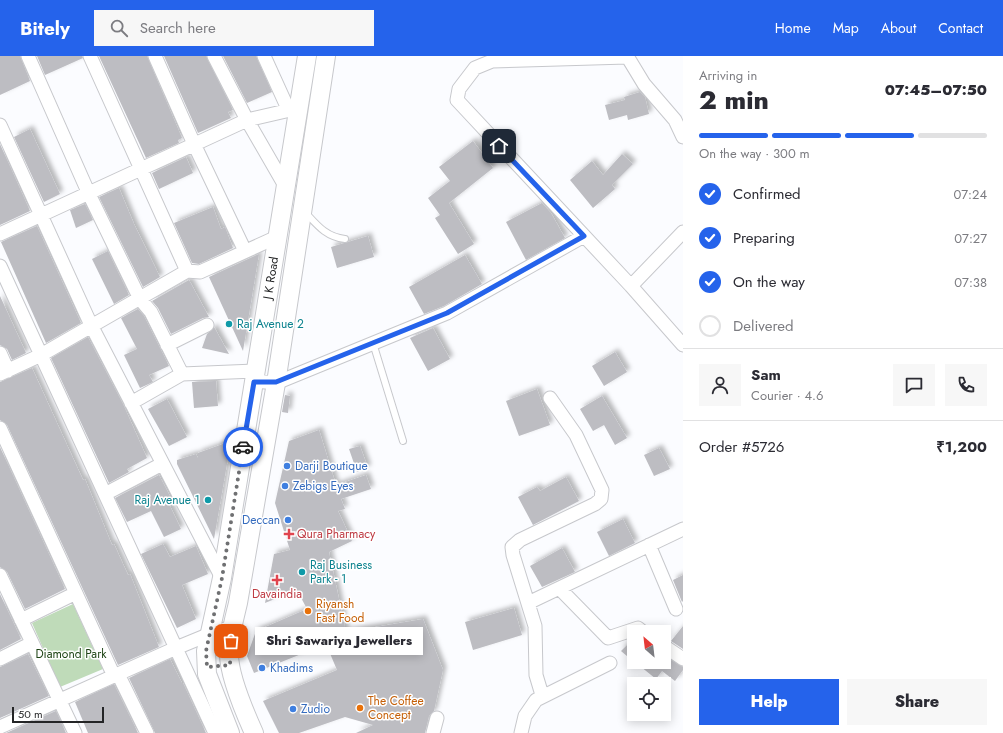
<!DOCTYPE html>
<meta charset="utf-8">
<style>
:root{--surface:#fff;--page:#f7f7f7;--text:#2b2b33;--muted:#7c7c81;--line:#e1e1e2;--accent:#2563eb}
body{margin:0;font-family:Jost,sans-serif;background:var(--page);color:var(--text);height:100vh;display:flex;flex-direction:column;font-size:15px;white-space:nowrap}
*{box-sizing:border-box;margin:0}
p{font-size:13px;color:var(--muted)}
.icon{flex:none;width:22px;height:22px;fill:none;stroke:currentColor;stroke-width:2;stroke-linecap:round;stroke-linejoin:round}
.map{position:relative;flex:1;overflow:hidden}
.panel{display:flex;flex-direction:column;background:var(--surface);width:320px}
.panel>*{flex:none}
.needle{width:26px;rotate:332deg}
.buttons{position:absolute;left:627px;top:569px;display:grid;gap:8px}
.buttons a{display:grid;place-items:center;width:44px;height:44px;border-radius:0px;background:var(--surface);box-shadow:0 2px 10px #0003;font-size:20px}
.scale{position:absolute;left:12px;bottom:10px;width:92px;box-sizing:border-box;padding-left:4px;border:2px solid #242526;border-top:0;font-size:11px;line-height:14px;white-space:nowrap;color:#242526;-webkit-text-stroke:3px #fff;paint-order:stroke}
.pin{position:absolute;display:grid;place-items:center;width:34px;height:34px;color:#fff;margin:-17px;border-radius:8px;box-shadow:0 2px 6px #0006}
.courier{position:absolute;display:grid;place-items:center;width:40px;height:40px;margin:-20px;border:3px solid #2563eb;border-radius:50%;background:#fff;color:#222;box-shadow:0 1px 5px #0007}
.bubble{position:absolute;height:28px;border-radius:0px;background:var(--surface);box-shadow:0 2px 10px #0003;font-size:13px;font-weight:800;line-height:28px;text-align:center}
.head em{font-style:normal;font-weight:800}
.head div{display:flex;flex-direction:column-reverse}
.head{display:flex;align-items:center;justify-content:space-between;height:68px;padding:0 16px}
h1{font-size:26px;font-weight:800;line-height:30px}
.bar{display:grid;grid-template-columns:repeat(4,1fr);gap:6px 4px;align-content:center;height:48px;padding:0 16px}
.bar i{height:5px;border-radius:3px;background:var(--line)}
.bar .current{background:var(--accent)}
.bar p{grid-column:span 4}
.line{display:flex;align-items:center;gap:10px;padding:0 16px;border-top:1px solid var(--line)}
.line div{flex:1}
.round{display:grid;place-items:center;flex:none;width:42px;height:42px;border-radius:0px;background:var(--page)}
ol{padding:0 16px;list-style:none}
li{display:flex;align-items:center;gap:12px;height:44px}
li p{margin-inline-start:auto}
li .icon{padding:4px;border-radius:50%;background:var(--accent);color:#fff;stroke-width:4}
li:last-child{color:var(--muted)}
li i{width:22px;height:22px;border:2px solid var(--line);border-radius:50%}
.primary-button{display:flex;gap:8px;margin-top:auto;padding:8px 16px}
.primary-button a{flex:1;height:46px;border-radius:0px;background:var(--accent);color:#fff;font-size:16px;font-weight:800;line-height:46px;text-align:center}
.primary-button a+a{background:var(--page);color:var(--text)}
header{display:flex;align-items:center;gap:24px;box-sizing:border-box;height:56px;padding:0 20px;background:var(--accent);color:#fff}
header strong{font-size:19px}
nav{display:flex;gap:22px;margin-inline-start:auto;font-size:14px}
.search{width:280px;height:36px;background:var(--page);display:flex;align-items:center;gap:10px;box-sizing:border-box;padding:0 14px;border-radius:0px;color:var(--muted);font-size:15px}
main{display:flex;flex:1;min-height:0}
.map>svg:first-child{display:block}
.green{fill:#bfdbb9}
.building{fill:#bdbdc2;filter:url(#shadow)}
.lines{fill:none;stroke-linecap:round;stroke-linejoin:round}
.service-casing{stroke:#c7c8cc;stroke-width:8}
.minor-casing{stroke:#c7c8cc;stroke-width:15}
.secondary-casing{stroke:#c7c8cc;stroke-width:20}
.service{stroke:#fff;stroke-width:6}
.minor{stroke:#fff;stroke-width:13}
.secondary{stroke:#fff;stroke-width:18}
.done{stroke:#6f7072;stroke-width:4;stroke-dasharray:0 7.2}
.route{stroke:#2563eb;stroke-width:5}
.culture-dot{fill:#0f9aa8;stroke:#fff;stroke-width:1.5}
.shop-dot{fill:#3f7fe0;stroke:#fff;stroke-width:1.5}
.health-dot{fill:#e0444e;stroke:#fff;stroke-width:1.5}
.food-dot{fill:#e8710a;stroke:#fff;stroke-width:1.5}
.labels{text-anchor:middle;stroke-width:3;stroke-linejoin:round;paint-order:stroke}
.street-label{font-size:12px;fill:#242526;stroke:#fff}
.culture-label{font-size:12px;fill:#0d838f;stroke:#fff;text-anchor:start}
.shop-label{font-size:12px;fill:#366cbe;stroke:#fff;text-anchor:start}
.health-label{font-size:12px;fill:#be3a42;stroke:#fff;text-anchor:start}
.food-label{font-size:12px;fill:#c56008;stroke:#fff;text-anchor:start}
.park-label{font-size:12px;fill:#1d4314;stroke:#fff}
</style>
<header>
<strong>Bitely</strong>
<div class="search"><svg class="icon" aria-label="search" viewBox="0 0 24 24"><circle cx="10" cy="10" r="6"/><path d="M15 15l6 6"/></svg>Search here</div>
<nav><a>Home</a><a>Map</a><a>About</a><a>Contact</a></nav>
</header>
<main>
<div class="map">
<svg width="683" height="677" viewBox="0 0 683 677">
<defs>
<filter id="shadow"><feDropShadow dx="3.5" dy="-3.5" stdDeviation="2" flood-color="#0004"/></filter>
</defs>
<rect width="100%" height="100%" fill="#fbfcff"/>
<!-- green -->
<path class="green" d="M73,548L103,613L60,631L32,567Z"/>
<!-- building -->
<path class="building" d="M0,0H20L30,25L0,39Z
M37,0H82L83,2L45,19Z
M99,0H147L182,82L178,84L179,87L146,102Z
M164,0H206L233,54L228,56L231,62L198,77Z
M223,0H256L272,36L247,47Z
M640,36L645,41L649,58L628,64L627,59L609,64L605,49L625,44L624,41Z
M30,73L60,138L44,146L14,81Z
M473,85L493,112L449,147L474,188L458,198L435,162L440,159L428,142L450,125L439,111Z
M0,88L30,155L0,169Z
M622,98L633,108L612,129L615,133L593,152L570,124L592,105L603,119Z
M186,101L193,117L159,133L152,117Z
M119,132L134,168L160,221L143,231L99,141Z
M542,147L551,157L565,182L526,204L506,166Z
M85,148L93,164L76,172L70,154Z
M213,151L221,173L225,171L233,192L199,208L192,207L174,167Z
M37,170L81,267L46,287L1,186Z
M368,180L374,201L337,212L331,191Z
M108,195L129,239L114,248L92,203Z
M259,198L243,295L209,221Z
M465,199L482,228L444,250L424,258L409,231Z
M189,224L209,261L203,262L171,278L158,252L152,245Z
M0,240L26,297L12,304L7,293L0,289Z
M138,253L144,260L169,310L149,319L153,326L140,332L124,299L137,293L121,262Z
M214,271L229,298L202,292L207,278Z
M433,272L450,303L428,315L410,282Z
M88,281L123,348L147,402L127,413L129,416L109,427L51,302Z
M615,296L627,316L604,330L592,310Z
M32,312L83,424L85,423L112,489L114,488L128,519L130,518L159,591L118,609L7,369L0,364V326Z
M216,325L218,350L194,352L192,326Z
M537,333L550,369L519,380L506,345Z
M285,339L290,340L288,357L282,356Z
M602,340L627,382L615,389L604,369L593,375L580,353Z
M167,343L187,381L169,390L148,353Z
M319,374L336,429L366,419L371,433L341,443L345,453L338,455L352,485L329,496L346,576L423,563L443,614L434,655L429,660L425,677H356L373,669L345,661L299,677H279L263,645L337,614L326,588L254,617L247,600L256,575L307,553L297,534L265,547L274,498L290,494L275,447L289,385Z
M231,385L214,483L177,408V404L196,398L198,402V397Z
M360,390L368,412L357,416L349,393Z
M0,391L65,533L25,553L7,516L0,511Z
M659,392L670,413L654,420L644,399Z
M159,419L173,446L169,448L181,473L164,481L151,455L127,466L115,442Z
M566,421L579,445L533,469L518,441L537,431L540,435Z
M623,463L635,487L609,500L597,476Z
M163,488L170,501L196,490L208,518L182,529L196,563L177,572L141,498Z
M562,492L575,516L542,531L530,510Z
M683,519V545L682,546L673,524Z
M0,538L21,583L0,594Z
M514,552L522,579L473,594L465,566Z
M683,570V593L671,585Z
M634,582V606L621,595Z
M28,598L49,640L0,662V611Z
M664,600L683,611V614L675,625L662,615L656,623L635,606H664Z
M170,603L182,627H183L206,677H155L129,622Z
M114,628L138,677H88L75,646Z
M56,655L66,677H6Z"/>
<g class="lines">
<defs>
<path id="service" d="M305,156C317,169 326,181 345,183
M373,287L403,385"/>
<path id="minor" d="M28,0L89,138L140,243L151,256L182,318
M90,0L187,215
M155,0L194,88L245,195
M214,0L247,64L284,128
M264,0L289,55
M627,0L644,28L675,64L683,81
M627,1L492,5L475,12L459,33L457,44L631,230L683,289
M0,69L91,269L222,522
M0,178L247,64L299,52
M0,210L215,677
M631,230L683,176
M167,289L207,269
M0,297L8,315
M0,318L41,299L187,215L200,216L277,181
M254,325L276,327L447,257L584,180
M131,347L182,318L255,315
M0,372L114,620
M105,438L162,408
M649,489L676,553
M0,519L75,677
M560,533L608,582L638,572L643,576
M528,547L683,473
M21,564L76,537
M664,590L683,603
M0,603L32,587
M118,618L147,677
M542,639L536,619L535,570L513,499L512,491L520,484L595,448L601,443L602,434L576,379L550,342
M0,671L176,592L210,578L232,571
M433,677L437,662
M521,677L525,660L536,644L610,607"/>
<g id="secondary">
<path id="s1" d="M230,677L207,618L206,595L222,522L307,0"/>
<path d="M254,677C245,657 229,619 229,598C229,581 234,564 238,547L276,327L326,0"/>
</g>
</defs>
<!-- service casing -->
<use href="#service" class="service-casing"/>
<!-- minor casing -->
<use href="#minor" class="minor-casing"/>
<!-- secondary casing -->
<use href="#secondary" class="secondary-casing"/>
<!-- service -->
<use href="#service" class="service"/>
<!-- minor -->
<use href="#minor" class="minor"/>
<!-- secondary -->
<use href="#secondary" class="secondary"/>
</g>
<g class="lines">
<!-- done -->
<path class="done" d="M231,585L230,609L207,611L206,595L222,522L243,391"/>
<!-- route -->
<path class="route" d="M243,391L254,326H276L447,257L584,180L499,90"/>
</g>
<!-- markers -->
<g class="culture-dot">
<circle cx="229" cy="268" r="4"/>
<circle cx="208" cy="444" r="4"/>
<circle cx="302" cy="516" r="4"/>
</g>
<g class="shop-dot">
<circle cx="287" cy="410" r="4"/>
<circle cx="285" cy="430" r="4"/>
<circle cx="288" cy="464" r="4"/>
<circle cx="262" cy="612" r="4"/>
<circle cx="293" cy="653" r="4"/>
</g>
<g class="health-dot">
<path d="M287 472h4v4h4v4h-4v4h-4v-4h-4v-4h4z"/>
<path d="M275 518h4v4h4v4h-4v4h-4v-4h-4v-4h4z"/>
</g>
<g class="food-dot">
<circle cx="308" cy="555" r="4"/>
<circle cx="360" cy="652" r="4"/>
</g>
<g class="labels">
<!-- street labels -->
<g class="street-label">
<text dy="4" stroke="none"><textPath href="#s1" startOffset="465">J K Road</textPath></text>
</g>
<!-- culture labels -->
<g class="culture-label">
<text x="237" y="272">Raj Avenue 2</text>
<text x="200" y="448" text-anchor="end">Raj Avenue 1</text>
<text x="310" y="513">Raj Business<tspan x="310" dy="14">Park - 1</tspan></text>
</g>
<!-- shop labels -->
<g class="shop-label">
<text x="295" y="414">Darji Boutique</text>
<text x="293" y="434">Zebigs Eyes</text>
<text x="280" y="468" text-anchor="end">Deccan</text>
<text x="270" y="616">Khadims</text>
<text x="301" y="657">Zudio</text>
</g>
<!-- health labels -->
<g class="health-label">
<text x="297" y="482">Qura Pharmacy</text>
<text x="277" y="542" text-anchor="middle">Davaindia</text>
</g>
<!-- food labels -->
<g class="food-label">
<text x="316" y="552">Riyansh<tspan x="316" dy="14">Fast Food</tspan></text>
<text x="368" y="649">The Coffee<tspan x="368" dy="14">Concept</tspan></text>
</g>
<!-- park labels -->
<g class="park-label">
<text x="71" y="602">Diamond Park</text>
</g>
</g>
</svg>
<div class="buttons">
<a><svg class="needle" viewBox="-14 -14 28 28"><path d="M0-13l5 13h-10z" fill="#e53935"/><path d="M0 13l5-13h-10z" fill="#7c7c81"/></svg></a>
<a><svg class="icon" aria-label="locate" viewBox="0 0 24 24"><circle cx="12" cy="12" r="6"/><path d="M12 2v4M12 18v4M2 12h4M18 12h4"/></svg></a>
</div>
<div class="scale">50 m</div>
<div class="pin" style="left:231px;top:585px;background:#ea580c"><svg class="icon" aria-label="bag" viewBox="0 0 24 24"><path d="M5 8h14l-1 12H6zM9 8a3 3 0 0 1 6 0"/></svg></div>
<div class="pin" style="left:499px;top:90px;background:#1f2937"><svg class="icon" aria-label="home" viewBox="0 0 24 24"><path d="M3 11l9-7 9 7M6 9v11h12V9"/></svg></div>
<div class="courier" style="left:243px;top:391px"><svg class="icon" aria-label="car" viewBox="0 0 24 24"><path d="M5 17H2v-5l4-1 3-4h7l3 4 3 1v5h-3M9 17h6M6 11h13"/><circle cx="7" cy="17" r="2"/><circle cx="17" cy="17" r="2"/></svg></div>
<div class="bubble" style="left:255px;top:571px;width:168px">Shri Sawariya Jewellers</div>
</div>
<section class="panel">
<div class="head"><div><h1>2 min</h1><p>Arriving in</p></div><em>07:45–07:50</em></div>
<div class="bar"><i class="current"></i><i class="current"></i><i class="current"></i><i></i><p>On the way · 300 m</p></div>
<ol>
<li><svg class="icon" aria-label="check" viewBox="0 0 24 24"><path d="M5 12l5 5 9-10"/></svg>Confirmed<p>07:24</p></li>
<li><svg class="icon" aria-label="check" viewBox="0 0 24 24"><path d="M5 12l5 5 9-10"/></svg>Preparing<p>07:27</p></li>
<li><svg class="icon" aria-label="check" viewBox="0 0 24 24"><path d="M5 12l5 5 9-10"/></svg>On the way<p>07:38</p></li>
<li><i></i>Delivered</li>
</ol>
<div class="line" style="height:72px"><a class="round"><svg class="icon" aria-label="person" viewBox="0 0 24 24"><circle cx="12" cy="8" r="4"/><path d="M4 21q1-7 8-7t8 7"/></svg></a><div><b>Sam</b><p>Courier · 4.6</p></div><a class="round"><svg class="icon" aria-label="chat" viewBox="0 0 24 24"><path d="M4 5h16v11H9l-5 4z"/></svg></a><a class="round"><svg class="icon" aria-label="phone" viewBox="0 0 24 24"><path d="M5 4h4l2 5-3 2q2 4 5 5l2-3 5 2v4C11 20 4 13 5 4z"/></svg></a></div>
<div class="line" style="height:52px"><div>Order #5726</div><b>₹1,200</b></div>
<div class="primary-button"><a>Help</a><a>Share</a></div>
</section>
</main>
